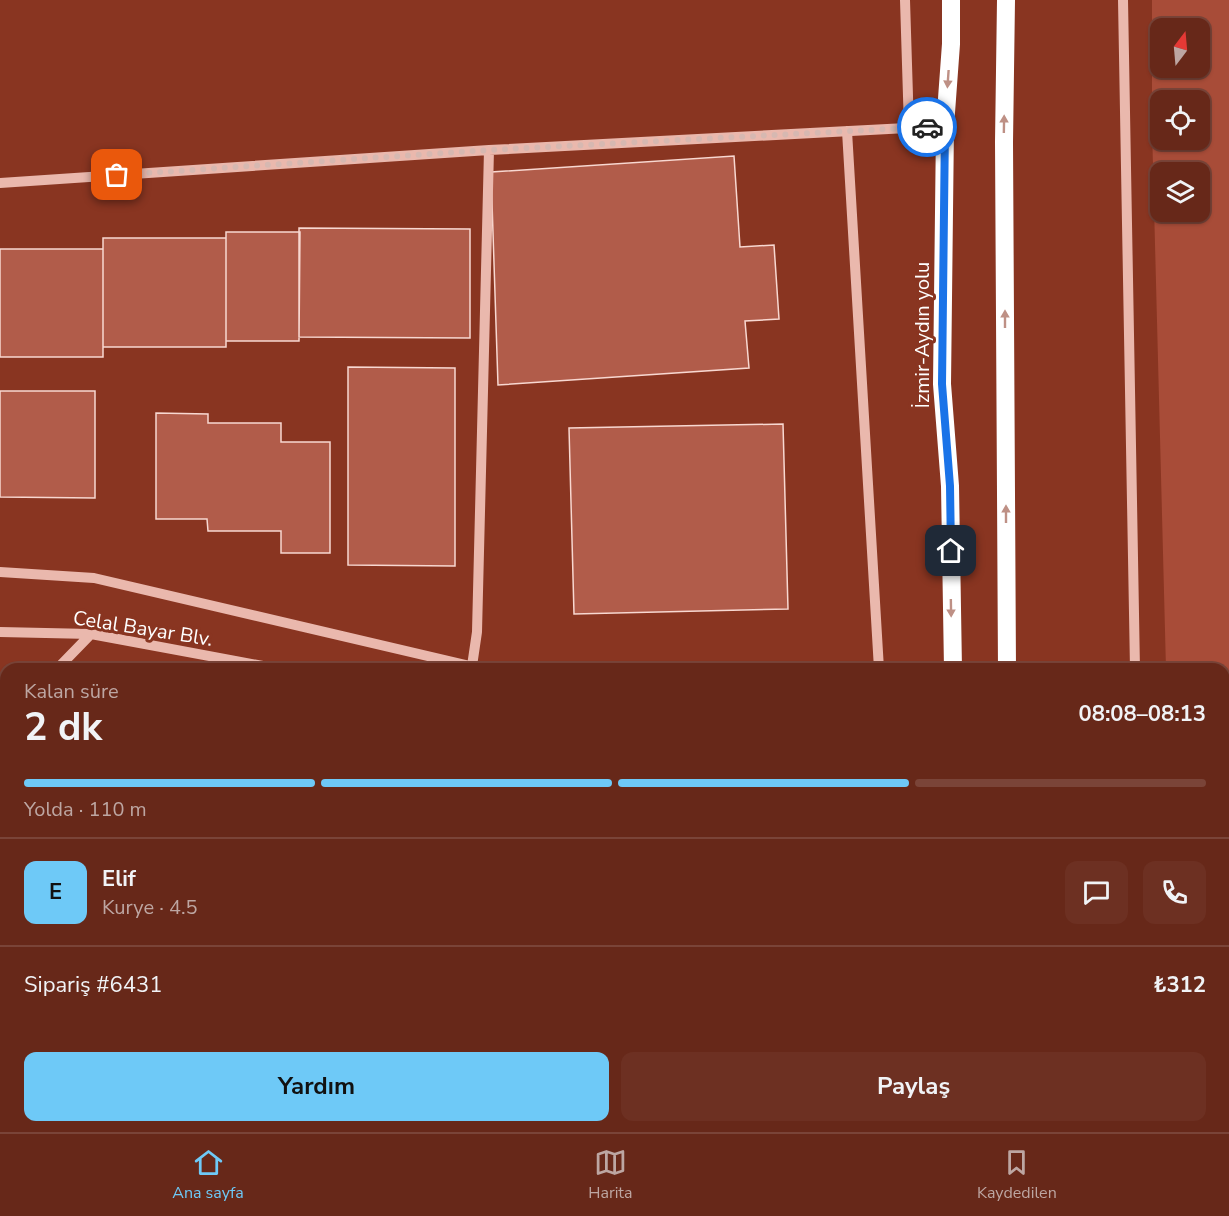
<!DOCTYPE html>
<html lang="tr">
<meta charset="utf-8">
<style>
:root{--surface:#672819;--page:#6d3022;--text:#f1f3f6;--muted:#bda6a2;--line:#7a4438;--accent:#6ec9f7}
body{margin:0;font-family:"Nunito Sans",sans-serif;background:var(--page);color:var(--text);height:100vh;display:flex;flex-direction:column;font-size:22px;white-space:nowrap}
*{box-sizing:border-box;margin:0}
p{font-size:20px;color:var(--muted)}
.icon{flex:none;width:33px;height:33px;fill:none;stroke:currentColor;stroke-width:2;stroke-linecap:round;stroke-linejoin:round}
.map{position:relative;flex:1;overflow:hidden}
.side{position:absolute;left:0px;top:663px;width:1230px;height:470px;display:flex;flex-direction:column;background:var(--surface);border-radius:18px 18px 0 0;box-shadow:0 2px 4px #0004,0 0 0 2px var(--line)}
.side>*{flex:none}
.needle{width:39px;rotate:16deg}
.fabs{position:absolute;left:1150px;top:18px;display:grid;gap:12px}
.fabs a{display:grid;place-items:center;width:60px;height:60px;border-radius:12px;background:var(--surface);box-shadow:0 2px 4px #0004,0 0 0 2px var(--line);font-size:30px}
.pin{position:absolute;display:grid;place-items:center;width:51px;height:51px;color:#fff;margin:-26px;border-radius:12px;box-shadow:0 3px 9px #0006}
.courier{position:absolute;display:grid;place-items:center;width:60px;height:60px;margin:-30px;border:4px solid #1a73e8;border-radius:50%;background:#fff;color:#222;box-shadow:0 2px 8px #0007}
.headline em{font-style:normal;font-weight:700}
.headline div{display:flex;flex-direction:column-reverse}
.headline{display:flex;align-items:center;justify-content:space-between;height:102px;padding:0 24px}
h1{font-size:39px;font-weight:700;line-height:45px}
.bar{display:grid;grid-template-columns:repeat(4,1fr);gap:9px 6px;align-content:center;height:72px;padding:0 24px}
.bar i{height:8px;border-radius:4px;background:var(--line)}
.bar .active{background:var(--accent)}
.bar p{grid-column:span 4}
.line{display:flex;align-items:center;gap:15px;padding:0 24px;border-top:2px solid var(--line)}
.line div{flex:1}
.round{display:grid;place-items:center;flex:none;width:63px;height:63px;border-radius:12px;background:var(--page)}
.cta{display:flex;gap:12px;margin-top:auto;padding:12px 24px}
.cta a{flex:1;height:69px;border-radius:12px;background:var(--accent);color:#111;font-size:24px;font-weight:700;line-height:69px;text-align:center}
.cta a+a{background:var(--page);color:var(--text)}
.tabs{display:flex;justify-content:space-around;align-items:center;height:84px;border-top:2px solid var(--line);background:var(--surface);font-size:16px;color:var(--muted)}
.tabs a{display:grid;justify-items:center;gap:3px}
.tabs .active{color:var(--accent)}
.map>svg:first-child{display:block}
.green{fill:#a84c38;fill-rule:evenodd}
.building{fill:#b15c4a;stroke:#f8d8d1;stroke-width:1.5}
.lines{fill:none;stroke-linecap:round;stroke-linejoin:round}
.minor{stroke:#eab8ad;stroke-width:10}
.highway{stroke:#fff;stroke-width:18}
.oneway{fill:#be9085}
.done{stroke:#d6b8b1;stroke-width:6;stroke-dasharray:0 10.8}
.route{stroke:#1a73e8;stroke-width:8}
.labels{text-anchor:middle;stroke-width:6;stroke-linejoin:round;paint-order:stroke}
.street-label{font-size:20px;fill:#fff;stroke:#893521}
</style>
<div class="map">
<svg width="1229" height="1132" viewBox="0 0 1229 1132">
<rect width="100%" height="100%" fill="#893521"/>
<!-- green -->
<path class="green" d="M1152,0H1229V1132H1177V1127L1224,1126V669H1166L1152,128ZM1161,28H1200V68H1161ZM1161,100H1200V140H1161ZM1161,172H1200V212H1161Z"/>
<!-- building -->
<path class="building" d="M734,156L740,247L774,245L779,319L745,321L749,368L498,385L491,172Z
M299,228L470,229V338L299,337Z
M226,232H300L299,341H226Z
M103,238H226V347H103Z
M0,249H103V357H0Z
M348,367L455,368V566L348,565Z
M0,391H95V498L0,497Z
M156,413L208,414V423H281V442H330V553H281V531H208L207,519H156Z
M783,424L788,609L574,614L569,428Z
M450,1126H541L561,1132H449Z"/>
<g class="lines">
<!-- minor -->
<path class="minor" d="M905,0L909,128
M1123,0L1135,669
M847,131L879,669
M0,183L489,150L945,126
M0,572L94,578L483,669
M0,632L91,634L279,669
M472,666L477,632L489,150
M57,669L91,634
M0,726L6,720
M1143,1126V1132"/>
<!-- highway -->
<path class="highway" d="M951,0V44L945,126L942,384L950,486L953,669
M1006,0L1004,142L1007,669
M960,1126V1132
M1010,1126V1132"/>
</g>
<!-- one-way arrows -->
<defs><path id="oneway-solid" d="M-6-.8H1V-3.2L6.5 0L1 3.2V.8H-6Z" transform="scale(1.5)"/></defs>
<g class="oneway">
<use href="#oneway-solid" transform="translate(948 79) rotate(94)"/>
<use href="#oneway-solid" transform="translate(1004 124) rotate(-89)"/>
<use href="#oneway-solid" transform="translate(1005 319) rotate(-90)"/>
<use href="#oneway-solid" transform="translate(1006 514) rotate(-90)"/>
<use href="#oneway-solid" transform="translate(951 608) rotate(89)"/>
</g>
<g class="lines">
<!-- done -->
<path class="done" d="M117,175L489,150L927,127"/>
<!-- route -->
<path class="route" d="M927,127L945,126L942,384L950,486L951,551"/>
</g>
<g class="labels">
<!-- street labels -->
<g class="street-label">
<text transform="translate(922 335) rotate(-90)" y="7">İzmir-Aydın yolu</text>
<text transform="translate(143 628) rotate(9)" y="7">Celal Bayar Blv.</text>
</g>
</g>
</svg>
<div class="fabs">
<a><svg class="needle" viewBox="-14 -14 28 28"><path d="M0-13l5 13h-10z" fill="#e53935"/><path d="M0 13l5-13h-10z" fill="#bda6a2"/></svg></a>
<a><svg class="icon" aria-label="locate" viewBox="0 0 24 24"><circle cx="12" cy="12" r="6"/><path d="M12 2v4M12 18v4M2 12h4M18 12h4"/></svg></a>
<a><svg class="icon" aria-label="layers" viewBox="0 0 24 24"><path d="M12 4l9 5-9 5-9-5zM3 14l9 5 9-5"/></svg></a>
</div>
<div class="pin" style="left:117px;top:175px;background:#ea580c"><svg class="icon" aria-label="bag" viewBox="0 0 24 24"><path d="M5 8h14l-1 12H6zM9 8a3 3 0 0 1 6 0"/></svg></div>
<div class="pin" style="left:951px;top:551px;background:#1f2937"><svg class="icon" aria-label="home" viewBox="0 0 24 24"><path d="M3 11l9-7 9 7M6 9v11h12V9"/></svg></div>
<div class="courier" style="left:927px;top:127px"><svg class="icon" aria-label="car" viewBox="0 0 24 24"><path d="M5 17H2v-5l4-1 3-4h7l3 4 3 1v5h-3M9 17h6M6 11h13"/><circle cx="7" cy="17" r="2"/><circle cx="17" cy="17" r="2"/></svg></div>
<section class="side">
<div class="headline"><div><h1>2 dk</h1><p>Kalan süre</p></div><em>08:08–08:13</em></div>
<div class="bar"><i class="active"></i><i class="active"></i><i class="active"></i><i></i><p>Yolda · 110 m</p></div>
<div class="line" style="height:108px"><b class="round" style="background:var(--accent);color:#111">E</b><div><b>Elif</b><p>Kurye · 4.5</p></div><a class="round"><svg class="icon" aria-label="chat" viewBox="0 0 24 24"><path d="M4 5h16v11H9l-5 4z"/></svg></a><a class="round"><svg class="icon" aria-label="phone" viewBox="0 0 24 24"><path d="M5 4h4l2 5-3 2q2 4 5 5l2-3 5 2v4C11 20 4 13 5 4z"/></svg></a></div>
<div class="line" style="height:78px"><div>Sipariş #6431</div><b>₺312</b></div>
<div class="cta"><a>Yardım</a><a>Paylaş</a></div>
</section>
</div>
<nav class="tabs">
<a class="active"><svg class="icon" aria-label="home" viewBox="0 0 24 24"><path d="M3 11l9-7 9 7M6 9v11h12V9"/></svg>Ana sayfa</a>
<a><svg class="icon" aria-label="map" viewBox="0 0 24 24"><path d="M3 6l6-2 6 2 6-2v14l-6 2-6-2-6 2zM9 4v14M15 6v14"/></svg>Harita</a>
<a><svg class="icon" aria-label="saved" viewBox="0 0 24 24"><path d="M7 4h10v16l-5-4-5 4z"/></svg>Kaydedilen</a>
</nav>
